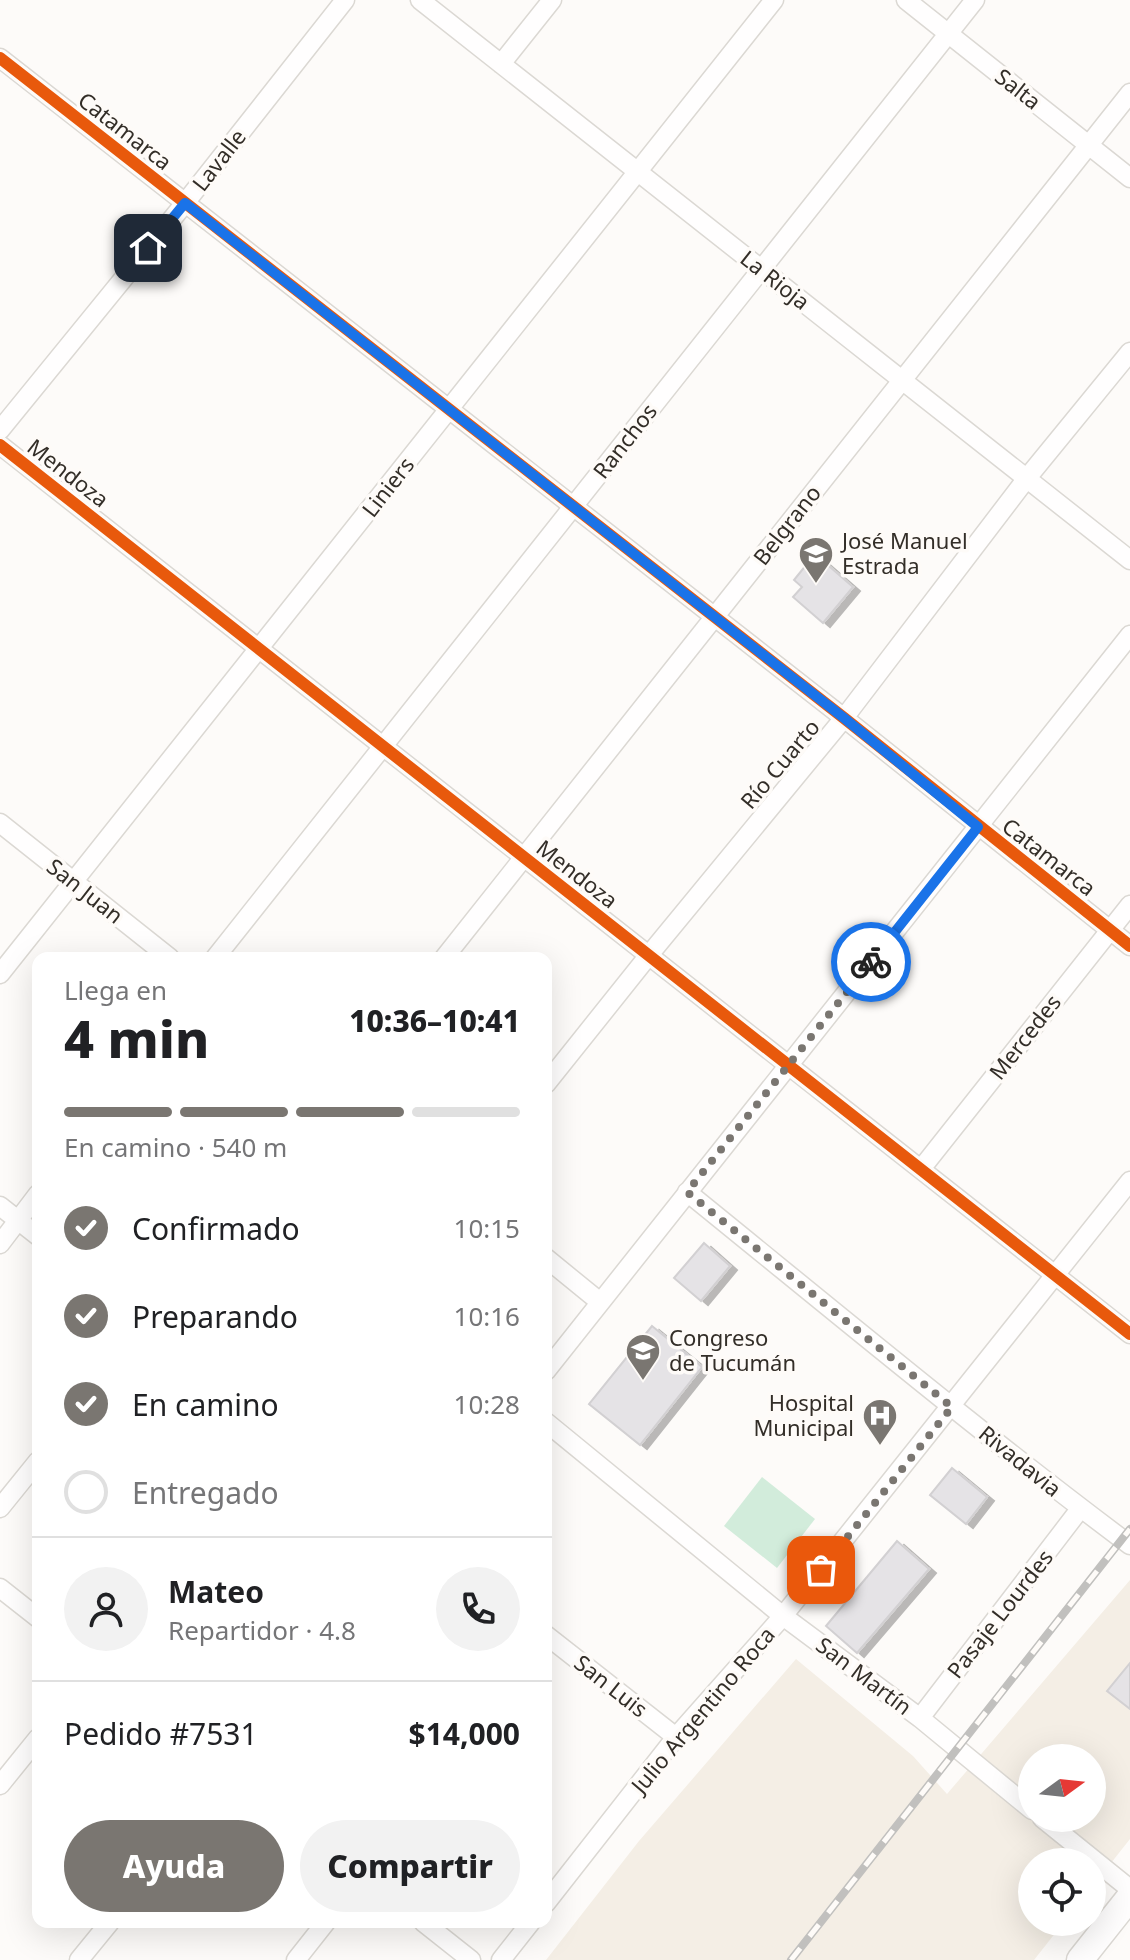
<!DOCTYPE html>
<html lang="es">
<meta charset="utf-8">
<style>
:root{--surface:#fff;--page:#f2f2f2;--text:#202124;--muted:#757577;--line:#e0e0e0;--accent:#7a7671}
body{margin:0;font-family:"Noto Sans",sans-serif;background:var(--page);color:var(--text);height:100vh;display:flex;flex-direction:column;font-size:30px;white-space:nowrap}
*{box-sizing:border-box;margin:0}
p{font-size:26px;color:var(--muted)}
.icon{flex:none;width:44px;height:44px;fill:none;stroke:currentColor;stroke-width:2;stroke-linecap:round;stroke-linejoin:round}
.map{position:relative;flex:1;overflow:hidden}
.sheet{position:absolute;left:32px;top:952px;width:520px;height:976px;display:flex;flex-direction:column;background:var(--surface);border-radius:16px;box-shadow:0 8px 32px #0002}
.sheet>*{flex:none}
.needle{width:52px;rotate:75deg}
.fabs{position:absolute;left:1018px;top:1744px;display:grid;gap:16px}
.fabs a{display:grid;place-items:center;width:88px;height:88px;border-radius:50%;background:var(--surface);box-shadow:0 8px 32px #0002;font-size:40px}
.pin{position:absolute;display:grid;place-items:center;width:68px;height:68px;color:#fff;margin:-34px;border-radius:16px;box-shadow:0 4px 12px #0006}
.courier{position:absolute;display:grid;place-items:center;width:80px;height:80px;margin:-40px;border:6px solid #1a73e8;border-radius:50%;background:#fff;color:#222;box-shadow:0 2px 10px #0007}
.overview em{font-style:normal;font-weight:800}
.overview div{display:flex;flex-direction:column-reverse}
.overview{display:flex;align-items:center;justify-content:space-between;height:136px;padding:0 32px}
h1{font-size:52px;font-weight:800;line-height:60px}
.bar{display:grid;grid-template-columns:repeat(4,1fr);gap:12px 8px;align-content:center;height:96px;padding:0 32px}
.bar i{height:10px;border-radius:6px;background:var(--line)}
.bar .selected{background:var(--accent)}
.bar p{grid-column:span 4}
.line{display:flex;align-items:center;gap:20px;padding:0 32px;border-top:2px solid var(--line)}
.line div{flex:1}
.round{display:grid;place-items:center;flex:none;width:84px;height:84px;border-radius:42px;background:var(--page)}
ol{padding:0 32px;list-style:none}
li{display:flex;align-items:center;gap:24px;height:88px}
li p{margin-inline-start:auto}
li .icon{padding:8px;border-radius:50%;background:var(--accent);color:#fff;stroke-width:4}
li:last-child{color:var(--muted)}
li i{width:44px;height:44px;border:4px solid var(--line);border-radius:50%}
.action{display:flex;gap:16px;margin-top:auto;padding:16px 32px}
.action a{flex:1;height:92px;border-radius:48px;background:var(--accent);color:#fff;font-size:32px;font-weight:800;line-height:92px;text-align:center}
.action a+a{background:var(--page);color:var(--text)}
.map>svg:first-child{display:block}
.built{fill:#f4eee5;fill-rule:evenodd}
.green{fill:#d2ecdb}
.building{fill:#e5e3e6;stroke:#d2d0d2;stroke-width:2;filter:url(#shadow)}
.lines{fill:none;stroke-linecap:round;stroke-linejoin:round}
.street-casing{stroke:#dbd8d3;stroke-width:21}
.secondary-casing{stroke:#dbd8d3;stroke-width:29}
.street{stroke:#fffefe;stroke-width:18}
.secondary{stroke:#fffefe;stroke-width:26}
.rail-casing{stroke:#c1c0be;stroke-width:8}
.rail{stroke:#fefbf8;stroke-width:5;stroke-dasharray:15;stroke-linecap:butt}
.cycleway-casing{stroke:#fefbf8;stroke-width:17}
.cycleway{stroke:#e8590c;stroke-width:12}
.done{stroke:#7a7671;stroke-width:8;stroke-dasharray:0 14.4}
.route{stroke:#1a73e8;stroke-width:10}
.labels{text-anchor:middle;stroke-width:7;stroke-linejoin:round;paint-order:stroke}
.street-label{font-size:22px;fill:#332e28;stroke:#fefbf8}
.poi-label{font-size:22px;fill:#332e28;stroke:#fefbf8;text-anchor:start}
</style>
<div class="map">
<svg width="1130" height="1960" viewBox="0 0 1130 1960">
<defs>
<filter id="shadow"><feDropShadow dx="7" dy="4" stdDeviation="0" flood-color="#0004"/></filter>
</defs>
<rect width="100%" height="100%" fill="#fdfbf9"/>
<!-- built -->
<path class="built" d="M1130,1580V1839L1092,1887V1862H1032V1922H1064L1034,1960H546L639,1841L796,1659L913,1756L947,1794ZM1032,1758H1092V1818H1032Z"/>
<!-- green -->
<path class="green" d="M762,1477L815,1519L777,1568L724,1526Z"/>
<!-- building -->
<path class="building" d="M815,554L853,587L823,623L793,597L802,587L794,580Z
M704,1243L730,1266L701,1301L674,1278Z
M652,1326L702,1367L640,1445L589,1404Z
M952,1468L987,1497L966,1524L930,1495Z
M897,1541L929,1569L857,1653L826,1626Z
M1130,1663V1709L1107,1691Z"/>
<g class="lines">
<defs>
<path id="street" d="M420,0L1130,560
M906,0L1130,178
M0,58L844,718L1130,946
M501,64L552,0
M0,430L185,203L345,0
M0,445L1130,1334
M0,823L170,958
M215,958L975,0
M444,958L1130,93
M0,974L774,0
M546,1084L649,955L844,718L1027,478L1130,352
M921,1169L1130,905
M687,1192C834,1311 979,1432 1130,1545
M0,1206L38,1236
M0,1244L38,1194
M546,1258L600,1302
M546,1371L1130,635
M546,1422L783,1616L920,1718L1032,1810
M0,1508L38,1461
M0,1588L38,1618
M546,1635L676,1737
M920,1718L1080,1509
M0,1785L38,1738
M1042,1818L1130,1889
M546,1903L676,1737L783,1616L1130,1181
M423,1922L471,1960
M79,1960L110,1922
M296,1960L326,1922
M501,1960L531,1922"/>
<path id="secondary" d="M1080,1960L1130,1897"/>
</defs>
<!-- street casing -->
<use href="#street" class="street-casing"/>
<!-- secondary casing -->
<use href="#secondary" class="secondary-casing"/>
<!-- street -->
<use href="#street" class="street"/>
<!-- secondary -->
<use href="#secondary" class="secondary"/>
<defs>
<path id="rail" d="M791,1960L1130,1529"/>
</defs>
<!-- rail casing -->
<use href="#rail" class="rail-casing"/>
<!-- rail -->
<use href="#rail" class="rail"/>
<defs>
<path id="cycleway" d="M0,58L844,718L1130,946
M0,445L1130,1334"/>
</defs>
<!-- cycleway casing -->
<use href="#cycleway" class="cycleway-casing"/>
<!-- cycleway -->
<use href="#cycleway" class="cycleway"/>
</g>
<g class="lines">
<!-- done -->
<path class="done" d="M821,1570L952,1407L687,1192L871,962"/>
<!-- route -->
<path class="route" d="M148,248L185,203L844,718L978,827L871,962"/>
</g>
<!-- icons -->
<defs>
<symbol id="school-pin" viewBox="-11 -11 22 30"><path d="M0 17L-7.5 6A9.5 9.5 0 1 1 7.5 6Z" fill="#7a7671" stroke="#fefbf8"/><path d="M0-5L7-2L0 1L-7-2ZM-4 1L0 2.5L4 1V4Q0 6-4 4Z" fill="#fff"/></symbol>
<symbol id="hospital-pin" viewBox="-11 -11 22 30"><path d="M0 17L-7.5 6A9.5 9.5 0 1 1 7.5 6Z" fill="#7a7671" stroke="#fefbf8"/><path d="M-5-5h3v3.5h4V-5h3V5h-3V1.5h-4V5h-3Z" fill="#fff"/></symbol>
</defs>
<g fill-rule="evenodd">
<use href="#school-pin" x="796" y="534" width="40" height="54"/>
<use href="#school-pin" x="623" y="1331" width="40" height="54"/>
<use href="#hospital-pin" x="860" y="1396" width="40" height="54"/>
</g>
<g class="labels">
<!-- street labels -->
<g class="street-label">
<text transform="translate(1018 89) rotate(38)" y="8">Salta</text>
<text transform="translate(125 131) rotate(38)" y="8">Catamarca</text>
<text transform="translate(219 160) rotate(-52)" y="8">Lavalle</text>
<text transform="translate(775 280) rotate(38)" y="8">La Rioja</text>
<text transform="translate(625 441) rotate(-52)" y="8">Ranchos</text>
<text transform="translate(68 473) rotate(38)" y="8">Mendoza</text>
<text transform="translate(388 487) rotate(-52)" y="8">Liniers</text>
<text transform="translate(787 525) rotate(-52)" y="8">Belgrano</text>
<text transform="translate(780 764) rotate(-50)" y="8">Río Cuarto</text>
<text transform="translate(1049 857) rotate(38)" y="8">Catamarca</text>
<text transform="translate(577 874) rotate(38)" y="8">Mendoza</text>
<text transform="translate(85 891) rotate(38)" y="8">San Juan</text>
<text transform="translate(1025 1037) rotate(-52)" y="8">Mercedes</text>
<text transform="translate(1020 1461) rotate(39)" y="8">Rivadavia</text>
<text transform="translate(1000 1614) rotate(-52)" y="8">Pasaje Lourdes</text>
<text transform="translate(864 1676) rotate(37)" y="8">San Martín</text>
<text transform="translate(611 1686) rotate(38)" y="8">San Luis</text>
<text transform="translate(703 1710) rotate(-50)" y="8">Julio Argentino Roca</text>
</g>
<!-- poi labels -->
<g class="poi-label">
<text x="842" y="549">José Manuel<tspan x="842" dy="25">Estrada</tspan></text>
<text x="669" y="1346">Congreso<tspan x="669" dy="25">de Tucumán</tspan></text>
<text x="854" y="1411" text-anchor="end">Hospital<tspan x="854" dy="25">Municipal</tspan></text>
</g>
</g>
</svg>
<div class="fabs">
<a><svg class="needle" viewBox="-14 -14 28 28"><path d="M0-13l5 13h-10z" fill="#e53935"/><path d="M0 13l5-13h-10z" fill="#757577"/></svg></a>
<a><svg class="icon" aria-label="locate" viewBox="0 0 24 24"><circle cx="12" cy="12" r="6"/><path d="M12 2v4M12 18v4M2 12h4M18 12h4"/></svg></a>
</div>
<div class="pin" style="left:821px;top:1570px;background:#ea580c"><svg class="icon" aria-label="bag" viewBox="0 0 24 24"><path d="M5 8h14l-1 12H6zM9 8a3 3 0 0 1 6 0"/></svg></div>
<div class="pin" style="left:148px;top:248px;background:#1f2937"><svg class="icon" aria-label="home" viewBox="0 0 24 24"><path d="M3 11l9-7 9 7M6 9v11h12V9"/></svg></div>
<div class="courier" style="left:871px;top:962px"><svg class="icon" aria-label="bike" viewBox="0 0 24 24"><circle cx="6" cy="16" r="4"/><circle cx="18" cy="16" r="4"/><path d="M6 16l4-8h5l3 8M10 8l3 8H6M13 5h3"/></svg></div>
<section class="sheet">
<div class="overview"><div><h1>4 min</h1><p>Llega en</p></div><em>10:36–10:41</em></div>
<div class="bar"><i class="selected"></i><i class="selected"></i><i class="selected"></i><i></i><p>En camino · 540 m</p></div>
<ol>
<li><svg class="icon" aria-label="check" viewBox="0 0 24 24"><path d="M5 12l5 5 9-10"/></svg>Confirmado<p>10:15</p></li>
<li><svg class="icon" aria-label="check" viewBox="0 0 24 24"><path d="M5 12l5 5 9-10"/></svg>Preparando<p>10:16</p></li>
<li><svg class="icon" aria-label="check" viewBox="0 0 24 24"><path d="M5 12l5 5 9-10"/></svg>En camino<p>10:28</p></li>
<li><i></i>Entregado</li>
</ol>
<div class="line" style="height:144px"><a class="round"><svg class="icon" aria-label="person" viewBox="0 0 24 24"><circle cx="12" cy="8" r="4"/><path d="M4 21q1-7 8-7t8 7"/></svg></a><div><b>Mateo</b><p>Repartidor · 4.8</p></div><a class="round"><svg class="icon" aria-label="phone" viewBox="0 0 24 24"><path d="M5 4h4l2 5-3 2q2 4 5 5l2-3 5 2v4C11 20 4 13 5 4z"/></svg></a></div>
<div class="line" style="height:104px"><div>Pedido #7531</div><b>$14,000</b></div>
<div class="action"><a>Ayuda</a><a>Compartir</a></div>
</section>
</div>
